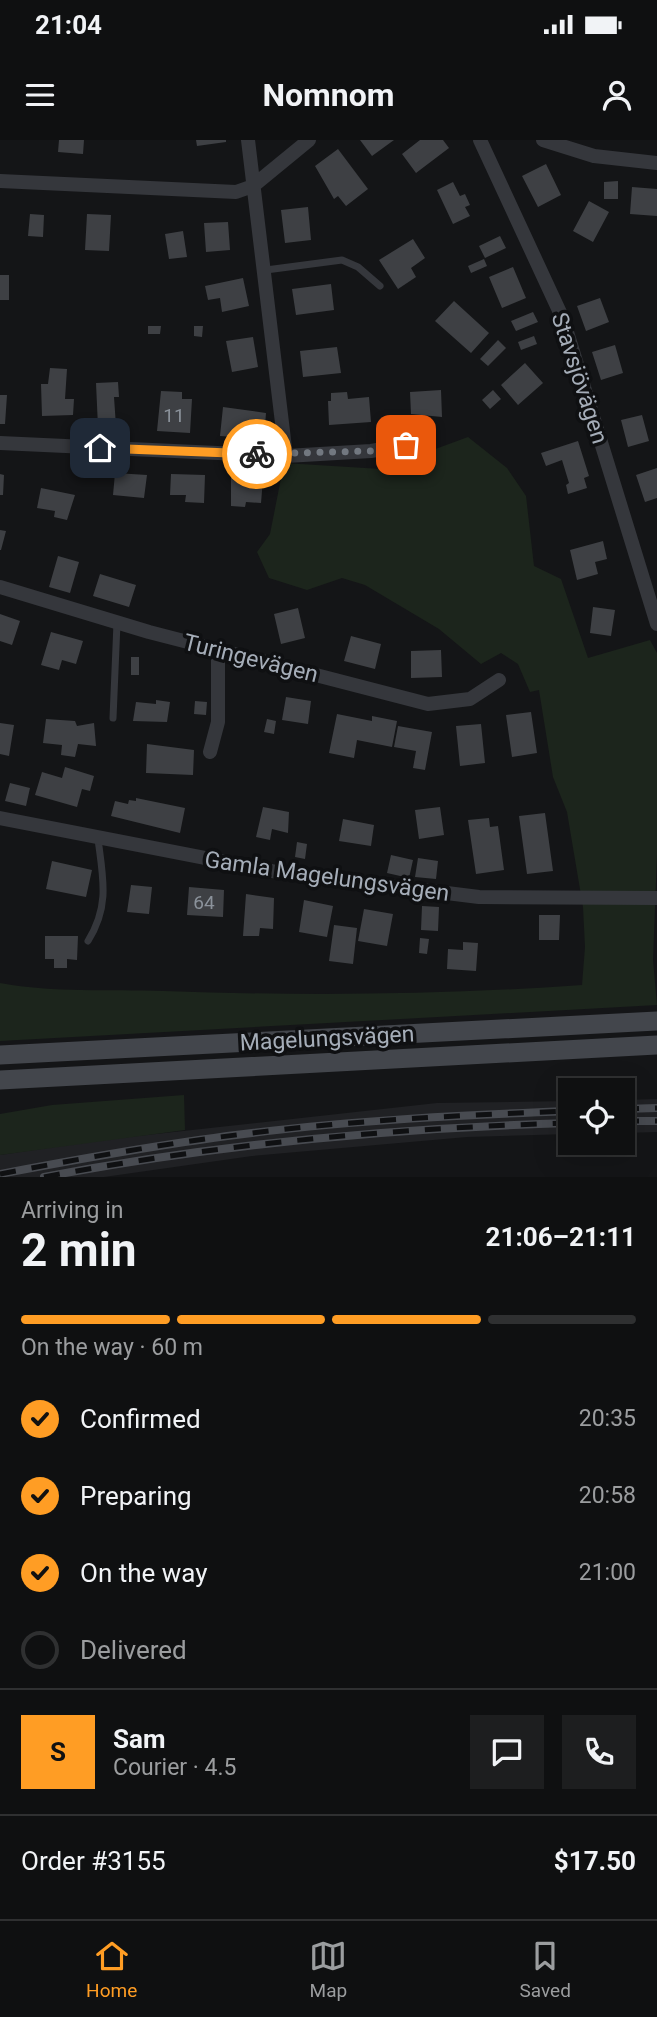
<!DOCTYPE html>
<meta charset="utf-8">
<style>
:root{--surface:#0f1011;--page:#1d1e1f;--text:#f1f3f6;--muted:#9b9d9f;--line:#2f3031;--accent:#ff9d24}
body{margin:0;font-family:Roboto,sans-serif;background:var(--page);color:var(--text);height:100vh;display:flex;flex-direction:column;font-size:26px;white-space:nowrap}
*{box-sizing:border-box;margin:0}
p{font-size:23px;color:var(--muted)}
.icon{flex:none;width:38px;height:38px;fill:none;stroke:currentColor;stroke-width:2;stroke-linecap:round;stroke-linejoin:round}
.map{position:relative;height:1037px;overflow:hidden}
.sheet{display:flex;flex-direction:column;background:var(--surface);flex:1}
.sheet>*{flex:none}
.fabs{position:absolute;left:558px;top:938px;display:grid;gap:14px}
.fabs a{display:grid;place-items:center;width:77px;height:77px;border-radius:0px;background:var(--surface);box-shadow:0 7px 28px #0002,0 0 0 2px var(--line);font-size:35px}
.pin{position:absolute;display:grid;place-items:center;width:60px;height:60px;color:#fff;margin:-30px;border-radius:14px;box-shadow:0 4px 10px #0006}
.courier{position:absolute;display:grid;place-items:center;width:70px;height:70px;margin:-35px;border:5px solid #ff9d24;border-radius:50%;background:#fff;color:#222;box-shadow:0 2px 9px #0007}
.head em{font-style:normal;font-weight:700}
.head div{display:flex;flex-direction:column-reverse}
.head{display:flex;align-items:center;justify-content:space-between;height:119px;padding:0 21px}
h1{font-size:46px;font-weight:700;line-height:52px}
.bar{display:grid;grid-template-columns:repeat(4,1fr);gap:10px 7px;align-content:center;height:84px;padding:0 21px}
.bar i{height:9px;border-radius:5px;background:var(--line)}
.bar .current{background:var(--accent)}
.bar p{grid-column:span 4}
.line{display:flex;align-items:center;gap:18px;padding:0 21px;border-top:2px solid var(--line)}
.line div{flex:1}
.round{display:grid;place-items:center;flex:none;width:74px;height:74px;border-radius:0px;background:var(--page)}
ol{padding:0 21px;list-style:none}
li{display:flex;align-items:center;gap:21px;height:77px}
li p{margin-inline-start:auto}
li .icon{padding:7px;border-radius:50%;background:var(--accent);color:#111;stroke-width:4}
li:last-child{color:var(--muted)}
li i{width:38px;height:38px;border:4px solid var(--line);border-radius:50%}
.status{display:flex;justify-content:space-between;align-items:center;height:49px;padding:0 35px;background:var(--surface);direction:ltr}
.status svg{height:19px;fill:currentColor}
header{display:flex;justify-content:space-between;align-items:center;height:91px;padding:0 21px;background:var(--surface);font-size:32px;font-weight:700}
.dock{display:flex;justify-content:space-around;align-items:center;height:98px;border-top:2px solid var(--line);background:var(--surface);font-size:19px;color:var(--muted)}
.dock a{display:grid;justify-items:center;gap:4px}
.dock .current{color:var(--accent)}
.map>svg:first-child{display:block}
.built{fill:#202124}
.green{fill:#1c251c}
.building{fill:#3e4044}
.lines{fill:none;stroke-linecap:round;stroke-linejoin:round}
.lane{stroke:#35373c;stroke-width:7}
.street{stroke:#35373c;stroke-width:14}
.secondary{stroke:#43464c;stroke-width:19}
.rail-casing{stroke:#484b51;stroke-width:8}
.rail{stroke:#0f1012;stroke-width:5;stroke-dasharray:16;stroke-linecap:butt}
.done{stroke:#727880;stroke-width:7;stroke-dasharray:0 12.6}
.route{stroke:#ff9d24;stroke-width:9}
.labels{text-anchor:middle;stroke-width:7;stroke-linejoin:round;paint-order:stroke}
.number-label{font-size:19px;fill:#8b929b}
.street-label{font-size:23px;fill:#a5adb8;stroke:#0f1012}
</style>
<div class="status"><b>21:04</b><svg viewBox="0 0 49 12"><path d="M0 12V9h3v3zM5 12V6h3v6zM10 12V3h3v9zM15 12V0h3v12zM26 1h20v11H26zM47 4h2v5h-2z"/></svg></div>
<header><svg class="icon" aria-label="menu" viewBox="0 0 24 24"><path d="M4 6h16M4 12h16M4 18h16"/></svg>Nomnom<svg class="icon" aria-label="person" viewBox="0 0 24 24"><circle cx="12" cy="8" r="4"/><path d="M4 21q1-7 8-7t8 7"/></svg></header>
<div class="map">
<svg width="657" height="1037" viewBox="0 0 657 1037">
<rect width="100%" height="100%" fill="#141517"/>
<!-- built -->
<path class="built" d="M657,959V992L623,993V960Z
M570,961V994L467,997L252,1016L104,1037H0V1015L101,1000L437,963Z"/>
<!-- green -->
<path class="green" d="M468,297L507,328L526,356L534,426L561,439L588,518L650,500L657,513V715L653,820L657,865L0,901V843C55,853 108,849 164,851C303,856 442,855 582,845L585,807L583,767L567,672L553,637L539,550L530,552L518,524L501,513L481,524L439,489L365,445L342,438L307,450L269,438L257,412L270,394L284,323L381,329Z
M184,955L185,990L0,1015V974L52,965Z"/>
<!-- building -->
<path class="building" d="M59,0H84L83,14L58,12Z
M196,0H226V2L197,6Z
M360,0H394L372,16Z
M443,0L449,8L416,33L402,14L420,0Z
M338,9L368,49L346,66L338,56L334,59L315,26Z
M546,24L561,55L538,67L522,36Z
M618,41V59H604V42Z
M453,42L460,56L465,54L470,65L465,67L470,76L453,84L437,50Z
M632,47L657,49V76L630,74Z
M589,61L609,72L593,102L573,91Z
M308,67L311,100L285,103L281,70Z
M30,74L44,75L43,97L28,96Z
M87,74L111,75L109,111L85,110Z
M228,82L230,110L206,112L204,83Z
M183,91L187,117L169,119L165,94Z
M500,96L506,108L485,118L479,106Z
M413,99L425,118L411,128L416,137L398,149L379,120Z
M484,119L487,126L471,133L468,126Z
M513,127L526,158L502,168L489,137Z
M0,135H9V160H0Z
M243,138L249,166L222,172L220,158L208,160L205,146Z
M331,144L334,170L296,175L292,149Z
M600,158L609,182L586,191L577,166Z
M454,161L489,193L471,213L435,181Z
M533,172L538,182L516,191L511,181Z
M148,186H161L160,194H148Z
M194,186H203L202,197L194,196Z
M534,196L537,204L521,210L518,202Z
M253,197L258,227L232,232L226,201Z
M498,200L506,208L488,226L480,219Z
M615,205L623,233L601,240L592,212Z
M337,207L341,233L303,237L300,211Z
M525,223L543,243L518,265L501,245Z
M50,228L67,229L65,259H74L73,275L42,276L41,244H48Z
M118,242L119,257H114L116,286L98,287L96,243Z
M441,250L442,277L411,274L410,252Z
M493,250L501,259L490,269L482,260Z
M161,251L182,252V259H192L190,293L157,291Z
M347,252L348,259L369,257L371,282L329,285L328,261H331V253Z
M0,255H7L5,284H0Z
M223,267L266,273L264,299L220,296Z
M642,275L649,301L628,307L621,280Z
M75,283H86V292L75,291Z
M578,301L589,336L584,338L587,348L568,354L566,345L569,343L562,320L546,326L541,313Z
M657,328V358L645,362L636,335Z
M115,333L147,335L144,358L113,355Z
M0,334L4,335L3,355H0Z
M171,334L205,335L204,363L185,362L186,355H170Z
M231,337L263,339L261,363L246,362L245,367L231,366Z
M41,348L75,355L67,380L54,377L55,371L37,368Z
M0,390L6,391L1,410H0Z
M603,401L607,419L595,422L598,434L577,440L570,410Z
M58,416L79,422L70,453L49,447Z
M100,434L136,445L129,467L93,456Z
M593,467L615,470L611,496L590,493Z
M298,468L305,498L281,504L274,474Z
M0,474L20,481L12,505L0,501Z
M51,492L83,501L76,524L62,520L59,530L41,525Z
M351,496L381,504L375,529L344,521Z
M441,510L442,537L411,538V511Z
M131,517H139V535H131Z
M286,557L311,561L308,584L282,580Z
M156,560L170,562L167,582L133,581L136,562L156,564Z
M195,561L207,562L206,575L194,574Z
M531,572L537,613L512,617L506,575Z
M337,574L372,581V576L397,581L392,607L357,600L354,618L329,613Z
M46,579L75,581L77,586L94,583L96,606L78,604L75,617L61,615L62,605L43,603Z
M267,579L276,581L274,594L264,592Z
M0,583L14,585L9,616L0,614Z
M481,584L485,623L460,626L456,586Z
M398,586L432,592L425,630L413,628L416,611L394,607Z
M147,604L194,610L193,635L146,633Z
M65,627L94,636L90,651L82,649L77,667L35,655L42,632L62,638Z
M10,643L30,648L26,666L5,661Z
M136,658L185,668L180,693L111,676L115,661L128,664L129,660L136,661Z
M263,667L289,672L288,693L272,689L270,700L256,697Z
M440,667L444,695L419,699L415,670Z
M545,673L553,731L527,734L519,676Z
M489,678L490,687L498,686L504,730L476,734L468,680Z
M343,679L374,685L371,706L339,701Z
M297,702L307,704L305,719L295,717Z
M391,715L413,720L409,738L387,733Z
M418,718L438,721L436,739L415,737Z
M52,721L92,730L86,757L46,749Z
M131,745L152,747L149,774L127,772Z
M189,747L224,750L223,777L187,775Z
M246,754L274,758L273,789L260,788L259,796H243Z
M304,760L333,766L327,797L299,792Z
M422,766L439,767L438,791L421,790Z
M364,769L393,774L387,806L358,801Z
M539,775H560L559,800H539Z
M334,785L357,788L353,824L329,821Z
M45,796H78L77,820L67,819V828H54V819H45Z
M420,798L429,799L427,814L419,813Z
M463,802L478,803L476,831L447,829L448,809L463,810Z"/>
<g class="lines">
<!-- lane -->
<path class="lane" d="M266,130L342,120L358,127L380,146
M113,578L117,483
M88,801C110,766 103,738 98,699"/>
<!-- street -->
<path class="street" d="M248,0L286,316
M480,0L563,179L657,484
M543,0L594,16L657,23
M0,41L236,52L253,46L309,0
M0,303L286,316L371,311L406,305
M0,447L149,492L428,564L470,559L499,540
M210,612L218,582V509
M0,678L277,732L479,757L657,758"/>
<!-- secondary -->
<path class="secondary" d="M0,915L657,881
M0,940L657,905"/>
<defs>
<path id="rail" d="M623,969L657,968
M623,981H657
M0,1034C84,1018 167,1003 252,993C358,980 464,975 570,971
M44,1037C217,1004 394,988 570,983"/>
</defs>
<!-- rail casing -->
<use href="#rail" class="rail-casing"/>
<!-- rail -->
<use href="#rail" class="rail"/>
</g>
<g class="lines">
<!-- done -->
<path class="done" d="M257,314L371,311L406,305"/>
<!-- route -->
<path class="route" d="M100,308L257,314"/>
</g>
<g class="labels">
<!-- number labels -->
<g class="number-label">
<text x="174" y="282">11</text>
<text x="204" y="769">64</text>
</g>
<!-- street labels -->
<g class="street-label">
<text transform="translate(580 238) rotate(72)" y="8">Stavsjövägen</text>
<text transform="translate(251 518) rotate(14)" y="8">Turingevägen</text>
<text transform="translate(327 736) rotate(8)" y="8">Gamla Magelungsvägen</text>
<text transform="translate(327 898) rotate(-3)" y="8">Magelungsvägen</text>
</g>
</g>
</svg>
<div class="fabs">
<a><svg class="icon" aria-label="locate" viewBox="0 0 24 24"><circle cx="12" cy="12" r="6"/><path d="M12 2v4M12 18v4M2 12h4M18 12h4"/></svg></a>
</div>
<div class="pin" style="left:406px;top:305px;background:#ea580c"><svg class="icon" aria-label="bag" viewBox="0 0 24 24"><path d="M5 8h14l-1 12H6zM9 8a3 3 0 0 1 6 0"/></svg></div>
<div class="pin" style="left:100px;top:308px;background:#1f2937"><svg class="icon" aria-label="home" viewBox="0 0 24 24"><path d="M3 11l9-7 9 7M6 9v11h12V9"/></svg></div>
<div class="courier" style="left:257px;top:314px"><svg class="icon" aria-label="bike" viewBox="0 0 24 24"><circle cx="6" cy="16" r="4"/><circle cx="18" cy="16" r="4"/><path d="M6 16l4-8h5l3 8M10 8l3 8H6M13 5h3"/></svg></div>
</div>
<section class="sheet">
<div class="head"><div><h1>2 min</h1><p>Arriving in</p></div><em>21:06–21:11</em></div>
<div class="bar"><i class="current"></i><i class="current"></i><i class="current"></i><i></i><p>On the way · 60 m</p></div>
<ol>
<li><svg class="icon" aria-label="check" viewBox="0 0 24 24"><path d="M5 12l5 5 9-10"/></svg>Confirmed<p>20:35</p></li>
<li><svg class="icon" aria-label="check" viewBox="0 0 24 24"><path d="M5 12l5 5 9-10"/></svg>Preparing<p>20:58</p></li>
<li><svg class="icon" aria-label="check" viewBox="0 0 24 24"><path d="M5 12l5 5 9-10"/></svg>On the way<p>21:00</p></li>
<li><i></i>Delivered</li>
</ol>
<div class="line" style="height:126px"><b class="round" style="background:var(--accent);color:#111">S</b><div><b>Sam</b><p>Courier · 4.5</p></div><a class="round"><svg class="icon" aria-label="chat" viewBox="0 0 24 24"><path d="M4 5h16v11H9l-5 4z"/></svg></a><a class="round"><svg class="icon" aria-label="phone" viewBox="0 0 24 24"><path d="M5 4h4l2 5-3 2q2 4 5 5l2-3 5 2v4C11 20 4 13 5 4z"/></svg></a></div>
<div class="line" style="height:91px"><div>Order #3155</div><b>$17.50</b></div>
</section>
<nav class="dock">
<a class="current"><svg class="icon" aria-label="home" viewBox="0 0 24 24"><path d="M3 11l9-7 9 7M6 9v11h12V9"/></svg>Home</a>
<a><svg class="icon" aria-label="map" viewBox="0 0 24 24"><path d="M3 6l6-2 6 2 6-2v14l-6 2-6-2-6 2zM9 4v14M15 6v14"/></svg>Map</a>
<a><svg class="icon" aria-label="saved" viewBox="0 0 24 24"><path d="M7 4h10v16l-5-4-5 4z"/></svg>Saved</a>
</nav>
